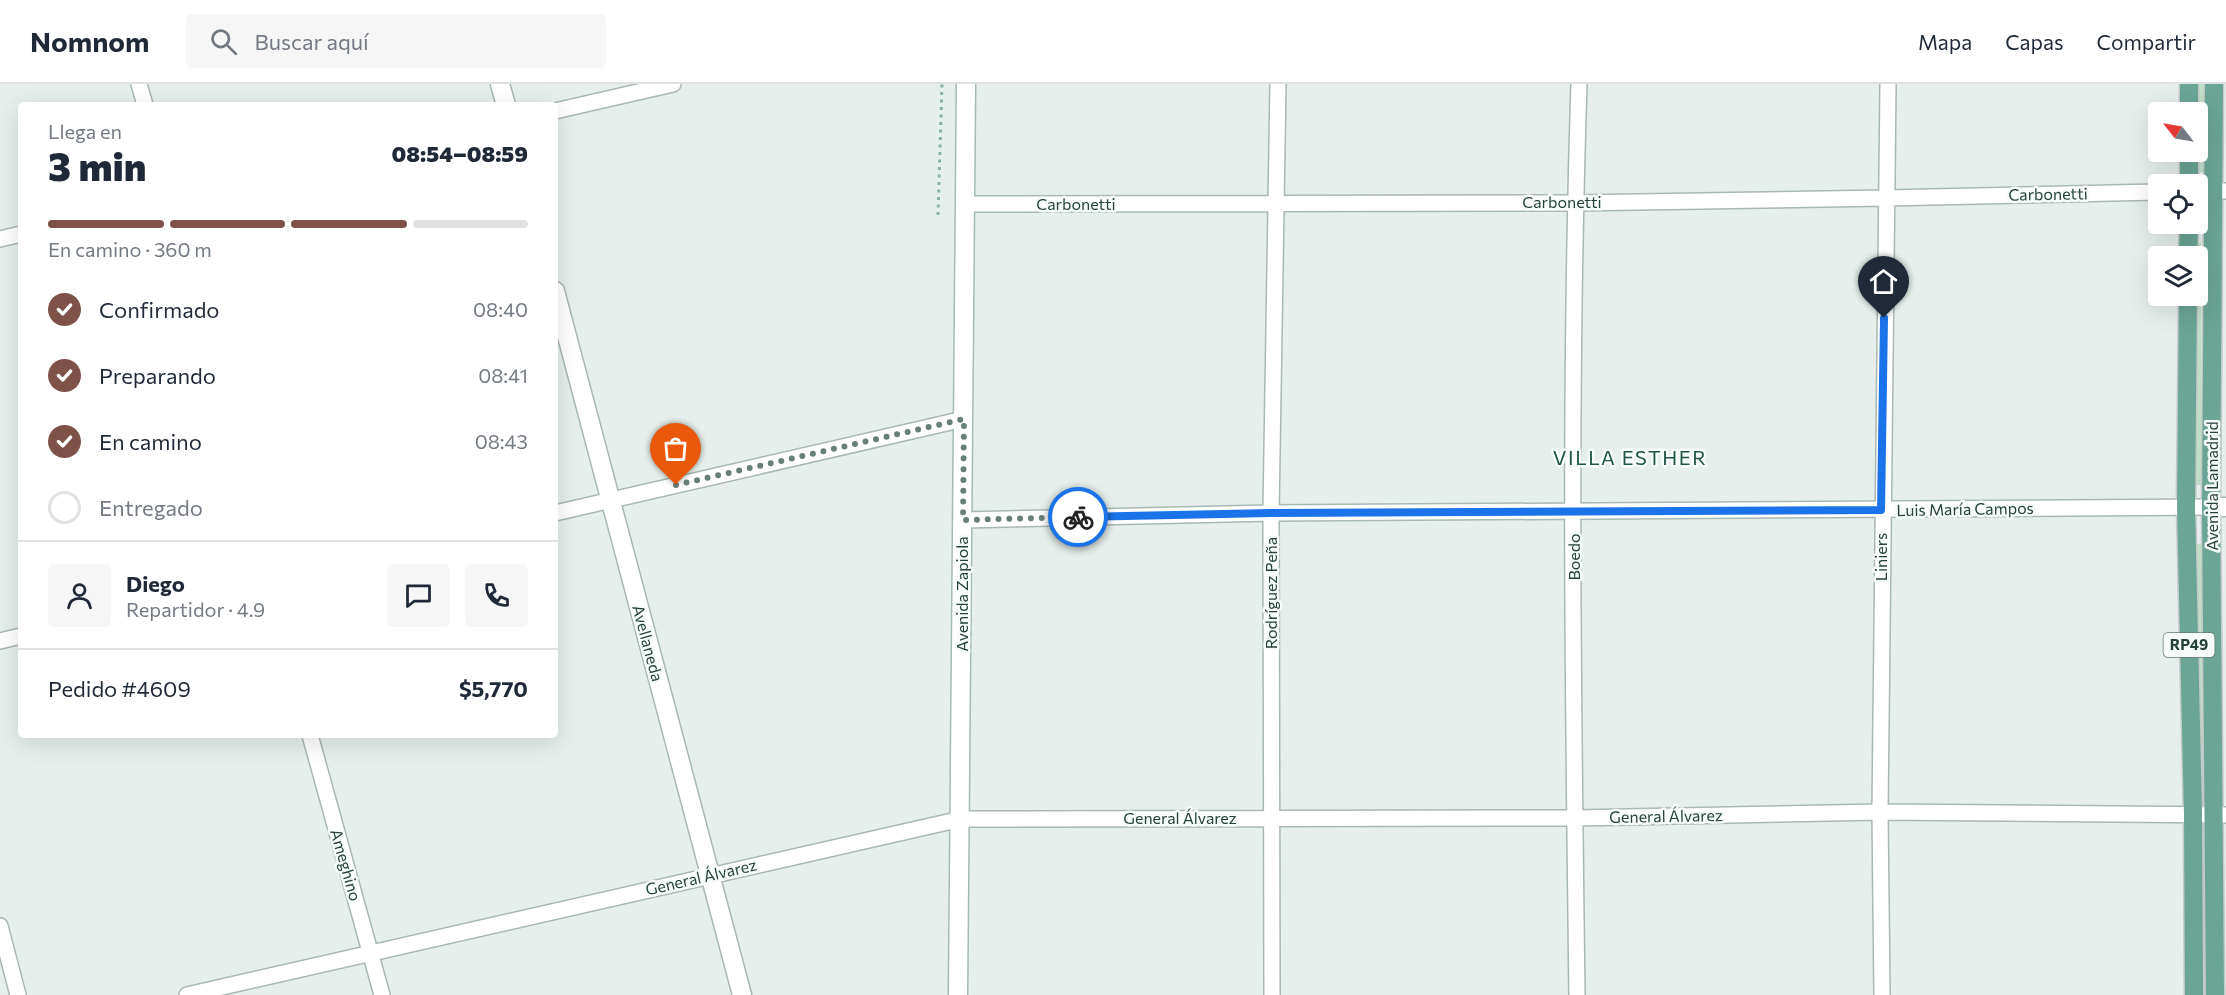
<!DOCTYPE html>
<html lang="es">
<meta charset="utf-8">
<style>
:root{--surface:#fff;--page:#f6f6f7;--text:#1f2937;--muted:#747a83;--line:#e0e1e3;--accent:#7f5249}
body{margin:0;font-family:Commissioner,sans-serif;background:var(--page);color:var(--text);height:100vh;display:flex;flex-direction:column;font-size:22px;white-space:nowrap}
*{box-sizing:border-box;margin:0}
p{font-size:20px;color:var(--muted)}
.icon{flex:none;width:33px;height:33px;fill:none;stroke:currentColor;stroke-width:2;stroke-linecap:round;stroke-linejoin:round}
.map{position:relative;flex:1;overflow:hidden}
.panel{position:absolute;left:18px;top:18px;width:540px;height:636px;display:flex;flex-direction:column;background:var(--surface);border-radius:6px;box-shadow:0 6px 24px #0002}
.panel>*{flex:none}
.needle{width:39px;rotate:301deg}
.tools{position:absolute;left:2148px;top:18px;display:grid;gap:12px}
.tools a{display:grid;place-items:center;width:60px;height:60px;border-radius:6px;background:var(--surface);box-shadow:0 6px 24px #0002;font-size:30px}
.pin{position:absolute;display:grid;place-items:center;width:51px;height:51px;color:#fff;margin:-62px -26px;border-radius:50% 50% 50% 0;rotate:-45deg;box-shadow:0 0 6px #0007}
.pin .icon{rotate:45deg}
.courier{position:absolute;display:grid;place-items:center;width:60px;height:60px;margin:-30px;border:4px solid #1a73e8;border-radius:50%;background:#fff;color:#222;box-shadow:0 2px 8px #0007}
.head em{font-style:normal;font-weight:800}
.head div{display:flex;flex-direction:column-reverse}
.head{display:flex;align-items:center;justify-content:space-between;height:102px;padding:0 30px}
h1{font-size:39px;font-weight:800;line-height:45px}
.bar{display:grid;grid-template-columns:repeat(4,1fr);gap:9px 6px;align-content:center;height:72px;padding:0 30px}
.bar i{height:8px;border-radius:4px;background:var(--line)}
.bar .selected{background:var(--accent)}
.bar p{grid-column:span 4}
.line{display:flex;align-items:center;gap:15px;padding:0 30px;border-top:2px solid var(--line)}
.line div{flex:1}
.round{display:grid;place-items:center;flex:none;width:63px;height:63px;border-radius:6px;background:var(--page)}
ol{padding:0 30px;list-style:none}
li{display:flex;align-items:center;gap:18px;height:66px}
li p{margin-inline-start:auto}
li .icon{padding:6px;border-radius:50%;background:var(--accent);color:#fff;stroke-width:4}
li:last-child{color:var(--muted)}
li i{width:33px;height:33px;border:3px solid var(--line);border-radius:50%}
header{display:flex;align-items:center;gap:36px;box-sizing:border-box;height:84px;padding:0 30px;background:var(--surface);border-bottom:2px solid var(--line)}
header strong{font-size:28px}
nav{display:flex;gap:33px;margin-inline-start:auto;font-size:21px}
.search{width:420px;height:54px;background:var(--page);display:flex;align-items:center;gap:15px;box-sizing:border-box;padding:0 21px;border-radius:6px;color:var(--muted);font-size:22px}
.map>svg:first-child{display:block}
.green{fill:#bfe0c8}
.lines{fill:none;stroke-linecap:round;stroke-linejoin:round}
.minor-casing{stroke:#a8b8b2;stroke-width:18}
.tertiary-casing{stroke:#a8b8b2;stroke-width:21}
.secondary-casing{stroke:#a4bbb3;stroke-width:21}
.primary-casing{stroke:#c2cac8;stroke-width:21}
.path{stroke:#86b3a5;stroke-width:3;stroke-dasharray:3 4.5;stroke-linecap:butt}
.minor{stroke:#fff;stroke-width:15}
.tertiary{stroke:#fff;stroke-width:18}
.secondary{stroke:#fff;stroke-width:18}
.primary{stroke:#6aa596;stroke-width:18}
.done{stroke:#687f78;stroke-width:6;stroke-dasharray:0 10.8}
.route{stroke:#1a73e8;stroke-width:8}
.labels{text-anchor:middle;stroke-width:5;stroke-linejoin:round;paint-order:stroke}
.shield{fill:#f7fbf9;stroke:#637a73;stroke-width:1.5}
.shield-label{font-size:15px;font-weight:bold;fill:#24423a}
.street-label{font-size:16px;fill:#24423a;stroke:#f7fbf9}
.quarter-label{font-size:20px;letter-spacing:1.5px;fill:#1f5548;stroke:#f7fbf9}
</style>
<header>
<strong>Nomnom</strong>
<div class="search"><svg class="icon" aria-label="search" viewBox="0 0 24 24"><circle cx="10" cy="10" r="6"/><path d="M15 15l6 6"/></svg>Buscar aquí</div>
<nav><a>Mapa</a><a>Capas</a><a>Compartir</a></nav>
</header>
<div class="map">
<svg width="2226" height="911" viewBox="0 0 2226 911">
<rect width="100%" height="100%" fill="#e6efeb"/>
<!-- green -->
<path class="green" d="M2198,0H2204V88H2198Z
M2195,159H2201L2202,401H2196L2195,212H2198V172H2195Z
M2197,460H2203L2205,703H2198Z
M2200,760H2206L2207,911H2201Z"/>
<g class="lines">
<defs>
<path id="minor" d="M139,0L145,21
M555,27L673,0
M2198,107H2226
M966,120L1575,119L1886,114L2158,108
M0,155L21,150
M555,429L964,335
M963,436L1271,429L2211,423
M0,557L21,552
M310,651L382,911
M0,842L18,911
M187,911L961,735L1575,734L1880,728L2226,731
M1272,911L1271,429L1278,0
M1577,911C1573,608 1569,303 1579,0
M1882,911L1880,728L1888,0"/>
<path id="tertiary" d="M500,0L506,21
M555,207L742,911
M2211,423H2226"/>
<path id="secondary" d="M958,911L966,0"/>
<path id="primary" d="M2214,0L2211,423L2215,911
M2189,28V0
M2189,100V68
M2188,172L2189,140
M2188,212L2186,423L2193,730L2194,911"/>
</defs>
<!-- minor casing -->
<use href="#minor" class="minor-casing"/>
<!-- tertiary casing -->
<use href="#tertiary" class="tertiary-casing"/>
<!-- secondary casing -->
<use href="#secondary" class="secondary-casing"/>
<!-- primary casing -->
<use href="#primary" class="primary-casing"/>
<!-- path -->
<path class="path" d="M938,131L942,0"/>
<!-- minor -->
<use href="#minor" class="minor"/>
<!-- tertiary -->
<use href="#tertiary" class="tertiary"/>
<!-- secondary -->
<use href="#secondary" class="secondary"/>
<!-- primary -->
<use href="#primary" class="primary"/>
</g>
<g class="lines">
<!-- done -->
<path class="done" d="M676,401L964,335L963,436L1078,433"/>
<!-- route -->
<path class="route" d="M1078,433L1271,429L1881,426L1884,234"/>
</g>
<g class="labels">
<!-- shield labels -->
<rect class="shield" x="2163.5" y="549" width="51" height="24" rx="4.5"/>
<g class="shield-label">
<text x="2189" y="566">RP49</text>
</g>
<!-- street labels -->
<g class="street-label">
<text transform="translate(2048 110) rotate(-1)" y="6">Carbonetti</text>
<text x="1562" y="124">Carbonetti</text>
<text x="1076" y="126">Carbonetti</text>
<text transform="translate(2212 402) rotate(-90)" y="6">Avenida Lamadrid</text>
<text transform="translate(1965 425) rotate(-1)" y="6">Luis María Campos</text>
<text transform="translate(1574 473) rotate(-90)" y="6">Boedo</text>
<text transform="translate(1881 473) rotate(-90)" y="6">Liniers</text>
<text transform="translate(1271 509) rotate(-90)" y="6">Rodríguez Peña</text>
<text transform="translate(962 510) rotate(-90)" y="6">Avenida Zapiola</text>
<text transform="translate(648 559) rotate(75)" y="6">Avellaneda</text>
<text transform="translate(1666 732) rotate(-1)" y="6">General Álvarez</text>
<text x="1180" y="740">General Álvarez</text>
<text transform="translate(346 781) rotate(74)" y="6">Ameghino</text>
<text transform="translate(701 793) rotate(-13)" y="6">General Álvarez</text>
</g>
<!-- quarter labels -->
<g class="quarter-label">
<text x="1630" y="381">VILLA ESTHER</text>
</g>
</g>
</svg>
<div class="tools">
<a><svg class="needle" viewBox="-14 -14 28 28"><path d="M0-13l5 13h-10z" fill="#e53935"/><path d="M0 13l5-13h-10z" fill="#747a83"/></svg></a>
<a><svg class="icon" aria-label="locate" viewBox="0 0 24 24"><circle cx="12" cy="12" r="6"/><path d="M12 2v4M12 18v4M2 12h4M18 12h4"/></svg></a>
<a><svg class="icon" aria-label="layers" viewBox="0 0 24 24"><path d="M12 4l9 5-9 5-9-5zM3 14l9 5 9-5"/></svg></a>
</div>
<div class="pin" style="left:676px;top:401px;background:#ea580c"><svg class="icon" aria-label="bag" viewBox="0 0 24 24"><path d="M5 8h14l-1 12H6zM9 8a3 3 0 0 1 6 0"/></svg></div>
<div class="pin" style="left:1884px;top:234px;background:#1f2937"><svg class="icon" aria-label="home" viewBox="0 0 24 24"><path d="M3 11l9-7 9 7M6 9v11h12V9"/></svg></div>
<div class="courier" style="left:1078px;top:433px"><svg class="icon" aria-label="bike" viewBox="0 0 24 24"><circle cx="6" cy="16" r="4"/><circle cx="18" cy="16" r="4"/><path d="M6 16l4-8h5l3 8M10 8l3 8H6M13 5h3"/></svg></div>
<section class="panel">
<div class="head"><div><h1>3 min</h1><p>Llega en</p></div><em>08:54–08:59</em></div>
<div class="bar"><i class="selected"></i><i class="selected"></i><i class="selected"></i><i></i><p>En camino · 360 m</p></div>
<ol>
<li><svg class="icon" aria-label="check" viewBox="0 0 24 24"><path d="M5 12l5 5 9-10"/></svg>Confirmado<p>08:40</p></li>
<li><svg class="icon" aria-label="check" viewBox="0 0 24 24"><path d="M5 12l5 5 9-10"/></svg>Preparando<p>08:41</p></li>
<li><svg class="icon" aria-label="check" viewBox="0 0 24 24"><path d="M5 12l5 5 9-10"/></svg>En camino<p>08:43</p></li>
<li><i></i>Entregado</li>
</ol>
<div class="line" style="height:108px"><a class="round"><svg class="icon" aria-label="person" viewBox="0 0 24 24"><circle cx="12" cy="8" r="4"/><path d="M4 21q1-7 8-7t8 7"/></svg></a><div><b>Diego</b><p>Repartidor · 4.9</p></div><a class="round"><svg class="icon" aria-label="chat" viewBox="0 0 24 24"><path d="M4 5h16v11H9l-5 4z"/></svg></a><a class="round"><svg class="icon" aria-label="phone" viewBox="0 0 24 24"><path d="M5 4h4l2 5-3 2q2 4 5 5l2-3 5 2v4C11 20 4 13 5 4z"/></svg></a></div>
<div class="line" style="height:78px"><div>Pedido #4609</div><b>$5,770</b></div>
</section>
</div>
